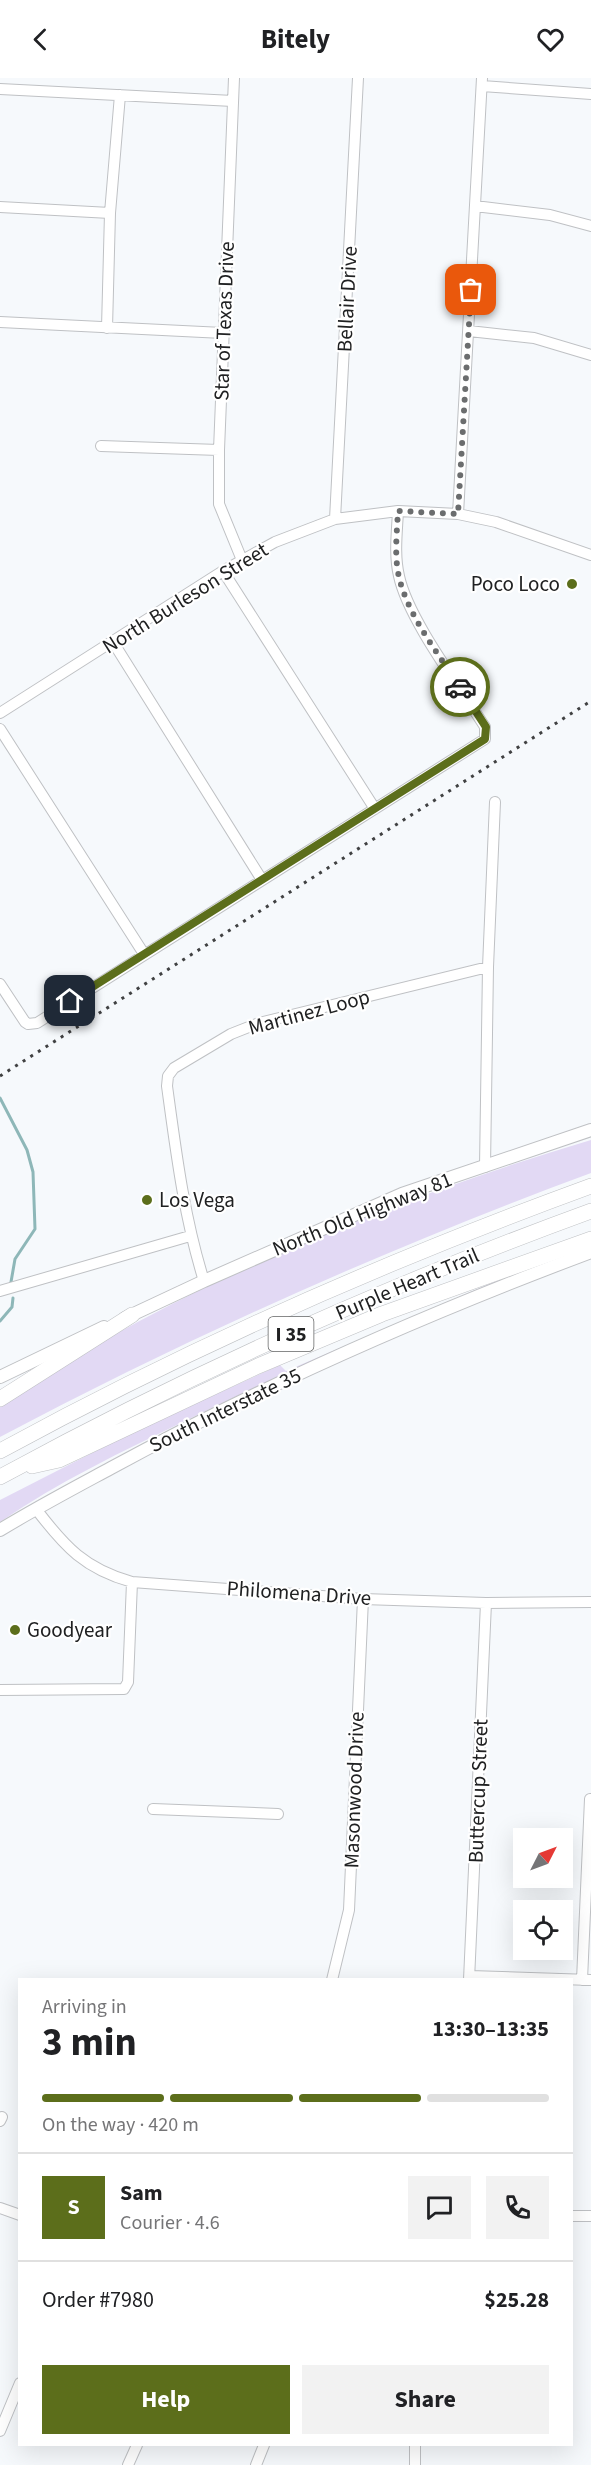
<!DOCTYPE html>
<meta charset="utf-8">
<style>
:root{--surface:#fff;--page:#f2f2f2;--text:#202124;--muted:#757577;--line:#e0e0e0;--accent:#5c6e1b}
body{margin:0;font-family:"Source Sans 3",sans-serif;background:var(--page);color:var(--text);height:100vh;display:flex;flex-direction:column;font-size:22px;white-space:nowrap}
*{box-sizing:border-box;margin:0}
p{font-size:20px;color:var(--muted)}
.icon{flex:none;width:33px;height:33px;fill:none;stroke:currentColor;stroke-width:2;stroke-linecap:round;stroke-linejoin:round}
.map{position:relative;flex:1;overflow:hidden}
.sheet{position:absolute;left:18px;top:1900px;width:555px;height:468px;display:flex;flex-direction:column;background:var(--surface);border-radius:0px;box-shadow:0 6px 24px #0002}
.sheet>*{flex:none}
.needle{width:39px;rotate:48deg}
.controls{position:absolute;left:513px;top:1750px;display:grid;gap:12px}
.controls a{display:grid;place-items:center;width:60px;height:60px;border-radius:0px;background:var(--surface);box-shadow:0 6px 24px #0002;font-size:30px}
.pin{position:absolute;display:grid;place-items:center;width:51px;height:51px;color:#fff;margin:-26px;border-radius:12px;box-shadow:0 3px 9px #0006}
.courier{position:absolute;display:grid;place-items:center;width:60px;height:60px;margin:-30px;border:4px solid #5c6e1b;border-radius:50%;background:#fff;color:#222;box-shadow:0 2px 8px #0007}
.headline em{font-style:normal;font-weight:700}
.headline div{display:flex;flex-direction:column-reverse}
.headline{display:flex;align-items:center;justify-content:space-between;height:102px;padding:0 24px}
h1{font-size:39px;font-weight:700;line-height:45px}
.bar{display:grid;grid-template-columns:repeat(4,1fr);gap:9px 6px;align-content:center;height:72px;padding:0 24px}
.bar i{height:8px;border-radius:4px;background:var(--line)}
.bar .current{background:var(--accent)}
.bar p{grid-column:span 4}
.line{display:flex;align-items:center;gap:15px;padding:0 24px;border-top:2px solid var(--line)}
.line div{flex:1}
.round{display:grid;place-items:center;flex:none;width:63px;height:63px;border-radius:0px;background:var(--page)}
.primary-button{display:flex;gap:12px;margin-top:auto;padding:12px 24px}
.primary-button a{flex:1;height:69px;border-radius:0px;background:var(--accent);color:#fff;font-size:24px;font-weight:700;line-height:69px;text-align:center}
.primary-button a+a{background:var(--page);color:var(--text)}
header{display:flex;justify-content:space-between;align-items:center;height:78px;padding:0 24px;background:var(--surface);font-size:27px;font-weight:700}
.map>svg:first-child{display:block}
.grass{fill:#e2d9f4}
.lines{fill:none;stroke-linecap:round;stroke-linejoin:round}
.stream{stroke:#8eb7b8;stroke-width:3}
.minor-casing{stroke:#bfc1c4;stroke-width:12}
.major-casing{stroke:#bfc1c4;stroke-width:14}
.highway-casing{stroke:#bfc1c4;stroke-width:16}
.minor{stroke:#fff;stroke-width:10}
.major{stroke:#fff;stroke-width:12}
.highway{stroke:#fff;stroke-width:15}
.rail{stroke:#404142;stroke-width:3;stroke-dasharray:3 6;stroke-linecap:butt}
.done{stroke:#6b6d6e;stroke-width:6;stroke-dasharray:0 10.8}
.route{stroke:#5c6e1b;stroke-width:8}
.poi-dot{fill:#5c6e1b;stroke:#fff;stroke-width:2}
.labels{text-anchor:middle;stroke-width:4.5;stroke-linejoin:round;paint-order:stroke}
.shield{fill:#fff;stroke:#636464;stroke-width:1.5}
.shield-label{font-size:20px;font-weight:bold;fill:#202122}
.street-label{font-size:21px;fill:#202122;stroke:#fff}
.poi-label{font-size:21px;fill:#202122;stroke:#fff;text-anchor:start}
</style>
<header><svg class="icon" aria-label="back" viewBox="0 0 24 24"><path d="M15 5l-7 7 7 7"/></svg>Bitely<svg class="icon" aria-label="heart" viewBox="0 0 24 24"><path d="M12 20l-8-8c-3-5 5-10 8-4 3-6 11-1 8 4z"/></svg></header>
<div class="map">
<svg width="591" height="2387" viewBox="0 0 591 2387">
<rect width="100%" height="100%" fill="#f6f9fc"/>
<!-- grass -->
<path class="grass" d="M591,1062V1095C388,1170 191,1258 0,1359V1326C35,1305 69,1282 105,1262C257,1176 424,1112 591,1062Z
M591,1168C454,1222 319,1277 187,1342C123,1373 58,1404 0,1444V1422L139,1351L280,1287L286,1293L496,1203Z"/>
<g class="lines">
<!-- stream -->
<path class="stream" d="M0,1020L27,1072L33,1094L35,1151L15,1181L11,1204
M0,1243L12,1229L13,1220"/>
<defs>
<path id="minor" d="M234,0L219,372V426L242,482
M482,8L591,16
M0,11L233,23
M475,128L550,137L591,148
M0,129L110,135
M0,244L223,255
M107,250L110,135L120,17
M469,253L534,260L591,277
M101,368L219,372
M458,436L482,0
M335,441L358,0
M223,493L375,731
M113,564L262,802
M0,635L223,493L275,464L335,441L398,433L458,436L496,444L591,477
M0,651L144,876
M0,906L25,944L28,946L37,945L485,661V649C460,609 408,541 399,498C394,477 397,454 398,433
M485,1089L488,889L495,724
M204,1203C184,1139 176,1074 167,1008L168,998L174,990L231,956L259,945L488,889
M0,1213L190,1158
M36,1431C65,1469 85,1491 132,1504L363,1521L486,1525L591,1524
M0,1612L124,1611L128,1604L132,1504
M153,1731L278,1736
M470,1898L591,1902
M332,1902L349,1832L363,1521
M469,1902L486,1525
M582,1902L590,1721
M0,2043L2,2039
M0,2130L20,2137
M572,2138H591
M0,2353L20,2305
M415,2367V2387
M128,2387L137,2367
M256,2387L264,2367"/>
<path id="major" d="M125,1240L204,1203L402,1116L591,1052
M0,1299L104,1249
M0,1452C36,1430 74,1410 111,1390C266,1306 426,1236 591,1174"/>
<path id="highway" d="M0,1321L132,1237
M0,1373C189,1270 388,1182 591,1108
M32,1388L59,1382L258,1288L382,1236L591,1161
M0,1399C189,1296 388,1207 591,1133"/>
</defs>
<!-- minor casing -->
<use href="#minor" class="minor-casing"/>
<!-- major casing -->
<use href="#major" class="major-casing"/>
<!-- highway casing -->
<use href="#highway" class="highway-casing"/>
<!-- minor -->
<use href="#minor" class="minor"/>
<!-- major -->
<use href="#major" class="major"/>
<!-- highway -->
<use href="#highway" class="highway"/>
<!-- rail -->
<path class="rail" d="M0,998L591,623"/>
</g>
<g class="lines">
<!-- done -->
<path class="done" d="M460,609C438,575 408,538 399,499C394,478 397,454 398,433L458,436L471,212"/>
<!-- route -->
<path class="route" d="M70,923L485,661L486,649L460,609"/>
</g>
<!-- markers -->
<g class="poi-dot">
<circle cx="572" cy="506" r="6"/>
<circle cx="147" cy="1122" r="6"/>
<circle cx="15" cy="1552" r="6"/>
</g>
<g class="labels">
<!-- shield labels -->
<rect class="shield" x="268.5" y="1239" width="45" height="34" rx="4.5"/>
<g class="shield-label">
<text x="291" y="1263">I 35</text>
</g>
<!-- street labels -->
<g class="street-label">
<text transform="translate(347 221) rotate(-87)" y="7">Bellair Drive</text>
<text transform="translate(224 243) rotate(-88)" y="7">Star of Texas Drive</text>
<text transform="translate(185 520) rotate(-32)" y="7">North Burleson Street</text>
<text transform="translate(309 934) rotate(-15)" y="7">Martinez Loop</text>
<text transform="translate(362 1136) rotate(-22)" y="7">North Old Highway 81</text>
<text transform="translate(407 1206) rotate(-23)" y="7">Purple Heart Trail</text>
<text transform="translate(225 1332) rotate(-26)" y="7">South Interstate 35</text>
<text transform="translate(299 1515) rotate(4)" y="7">Philomena Drive</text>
<text transform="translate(354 1712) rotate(-88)" y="7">Masonwood Drive</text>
<text transform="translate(478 1713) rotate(-88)" y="7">Buttercup Street</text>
</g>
<!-- poi labels -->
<g class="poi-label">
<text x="560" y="513" text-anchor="end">Poco Loco</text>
<text x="159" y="1129">Los Vega</text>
<text x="27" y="1559">Goodyear</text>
</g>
</g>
</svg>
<div class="controls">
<a><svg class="needle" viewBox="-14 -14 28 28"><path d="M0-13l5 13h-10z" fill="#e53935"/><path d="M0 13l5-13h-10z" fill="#757577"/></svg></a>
<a><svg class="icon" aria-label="locate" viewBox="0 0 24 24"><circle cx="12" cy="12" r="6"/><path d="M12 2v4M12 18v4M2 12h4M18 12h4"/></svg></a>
</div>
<div class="pin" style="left:471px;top:212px;background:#ea580c"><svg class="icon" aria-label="bag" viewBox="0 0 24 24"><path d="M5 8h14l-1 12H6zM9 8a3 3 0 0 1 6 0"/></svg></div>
<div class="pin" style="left:70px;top:923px;background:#1f2937"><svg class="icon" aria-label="home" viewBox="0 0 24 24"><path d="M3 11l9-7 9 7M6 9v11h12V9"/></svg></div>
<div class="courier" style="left:460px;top:609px"><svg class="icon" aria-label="car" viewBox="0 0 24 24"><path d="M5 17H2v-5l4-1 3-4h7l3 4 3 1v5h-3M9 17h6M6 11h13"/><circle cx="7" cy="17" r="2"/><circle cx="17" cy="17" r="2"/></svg></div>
<section class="sheet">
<div class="headline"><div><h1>3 min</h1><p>Arriving in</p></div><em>13:30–13:35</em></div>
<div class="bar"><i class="current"></i><i class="current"></i><i class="current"></i><i></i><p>On the way · 420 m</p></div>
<div class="line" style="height:108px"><b class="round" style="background:var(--accent);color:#fff">S</b><div><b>Sam</b><p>Courier · 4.6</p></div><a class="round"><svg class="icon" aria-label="chat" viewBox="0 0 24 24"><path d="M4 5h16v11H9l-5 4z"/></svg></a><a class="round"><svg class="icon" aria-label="phone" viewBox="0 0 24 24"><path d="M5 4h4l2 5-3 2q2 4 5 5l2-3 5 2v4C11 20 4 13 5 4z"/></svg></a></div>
<div class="line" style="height:78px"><div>Order #7980</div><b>$25.28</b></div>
<div class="primary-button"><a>Help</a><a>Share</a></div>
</section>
</div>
